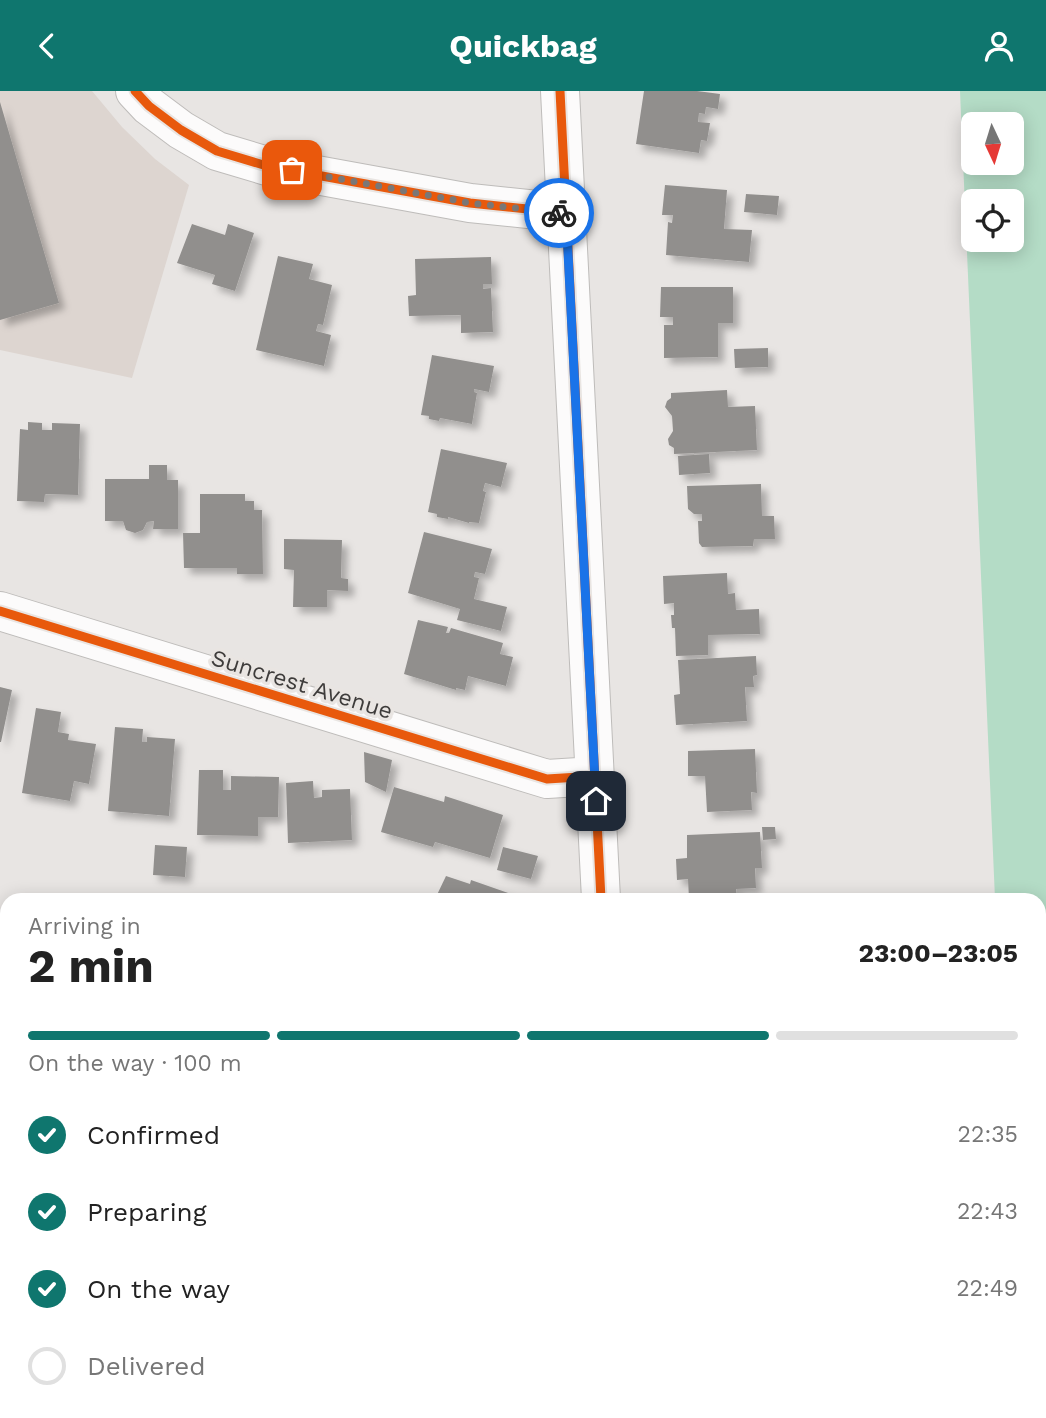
<!DOCTYPE html>
<meta charset="utf-8">
<style>
:root{--surface:#fff;--page:#f2f2f2;--text:#222;--muted:#767676;--line:#e0e0e0;--accent:#0f766e}
body{margin:0;font-family:"Work Sans",sans-serif;background:var(--page);color:var(--text);height:100vh;display:flex;flex-direction:column;font-size:26px;white-space:nowrap}
*{box-sizing:border-box;margin:0}
p{font-size:23px;color:var(--muted)}
.icon{flex:none;width:38px;height:38px;fill:none;stroke:currentColor;stroke-width:2;stroke-linecap:round;stroke-linejoin:round}
.map{position:relative;flex:1;overflow:hidden}
.panel{position:absolute;left:0px;top:802px;width:1046px;height:527px;display:flex;flex-direction:column;background:var(--surface);border-radius:21px 21px 0 0;box-shadow:0 4px 18px #0003}
.panel>*{flex:none}
.needle{width:46px;rotate:176deg}
.controls{position:absolute;left:961px;top:21px;display:grid;gap:14px}
.controls a{display:grid;place-items:center;width:63px;height:63px;border-radius:10px;background:var(--surface);box-shadow:0 4px 18px #0003;font-size:35px}
.pin{position:absolute;display:grid;place-items:center;width:60px;height:60px;color:#fff;margin:-30px;border-radius:14px;box-shadow:0 4px 10px #0006}
.courier{position:absolute;display:grid;place-items:center;width:70px;height:70px;margin:-35px;border:5px solid #1a73e8;border-radius:50%;background:#fff;color:#222;box-shadow:0 2px 9px #0007}
.overview em{font-style:normal;font-weight:700}
.overview div{display:flex;flex-direction:column-reverse}
.overview{display:flex;align-items:center;justify-content:space-between;height:119px;padding:0 28px}
h1{font-size:46px;font-weight:700;line-height:52px}
.bar{display:grid;grid-template-columns:repeat(4,1fr);gap:10px 7px;align-content:center;height:84px;padding:0 28px}
.bar i{height:9px;border-radius:5px;background:var(--line)}
.bar .active{background:var(--accent)}
.bar p{grid-column:span 4}
ol{padding:0 28px;list-style:none}
li{display:flex;align-items:center;gap:21px;height:77px}
li p{margin-inline-start:auto}
li .icon{padding:7px;border-radius:50%;background:var(--accent);color:#fff;stroke-width:4}
li:last-child{color:var(--muted)}
li i{width:38px;height:38px;border:4px solid var(--line);border-radius:50%}
header{display:flex;justify-content:space-between;align-items:center;height:91px;padding:0 28px;background:var(--accent);color:#fff;font-size:32px;font-weight:700}
.map>svg:first-child{display:block}
.built{fill:#ddd5d0}
.green{fill:#b4dcc6;fill-rule:evenodd}
.building{fill:#918f8d;filter:url(#shadow)}
.lines{fill:none;stroke-linecap:round;stroke-linejoin:round}
.minor-casing{stroke:#bebcba;stroke-width:40}
.minor{stroke:#fcfbfb;stroke-width:38}
.cycleway-casing{stroke:#e9e5e2;stroke-width:13}
.cycleway{stroke:#e8590c;stroke-width:9}
.done{stroke:#7a7776;stroke-width:7;stroke-dasharray:0 12.6}
.route{stroke:#1a73e8;stroke-width:9}
.labels{text-anchor:middle;stroke-width:7;stroke-linejoin:round;paint-order:stroke}
.street-label{font-size:23px;fill:#3e3c3b;stroke:#e9e5e2}
</style>
<header><svg class="icon" aria-label="back" viewBox="0 0 24 24"><path d="M15 5l-7 7 7 7"/></svg>Quickbag<svg class="icon" aria-label="person" viewBox="0 0 24 24"><circle cx="12" cy="8" r="4"/><path d="M4 21q1-7 8-7t8 7"/></svg></header>
<div class="map">
<svg width="1046" height="1327" viewBox="0 0 1046 1327">
<defs>
<filter id="shadow"><feDropShadow dx="6" dy="6" stdDeviation="3.5" flood-color="#0004"/></filter>
</defs>
<rect width="100%" height="100%" fill="#e8e5e3"/>
<!-- built -->
<path class="built" d="M0,0H92L122,36L155,68L189,94L132,287L0,259Z"/>
<!-- green -->
<path class="green" d="M960,0H1046V1273L1040,1274V808H995ZM973,33H1012V72H973ZM973,110H1012V149H973Z"/>
<!-- building -->
<path class="building" d="M644,0H697L720,3L718,18L706,16L705,23L699,22L698,31L710,32L707,50L701,49L699,62L636,53Z
M0,11L59,212L0,229Z
M665,94L727,99L724,138L752,139L749,171L666,164L668,131L672,132L673,124H662Z
M746,103L779,105L777,124L744,121Z
M192,133L225,144L228,133L254,142L235,200L212,193L215,184L177,172Z
M278,165L313,173L309,188L332,194L323,234L318,233L316,240L331,244L324,275L256,259Z
M491,166L492,193H483V198L491,197L493,241L461,242V224L409,225L408,205L416,204L415,168Z
M661,196H733V232H718V266L664,267V234H673V226H660Z
M768,257V276L735,277L734,258Z
M432,264L494,275L489,301L474,298V301L477,302L472,333L440,327L439,330L429,328V325L421,324Z
M727,299L728,316L755,315L757,359L674,363V357L669,354L668,348L673,340L672,325L665,316L667,310L671,307V302Z
M28,331L42,332V339H52V332L80,333L78,404L45,403L44,411L17,410L20,338L28,339Z
M441,358L507,372L501,396L485,392L483,400L486,401L479,432L469,431V432L448,426V428L437,426V423L428,421Z
M709,363L710,382L679,384L678,365Z
M149,374H167V389H178V438H153L154,430L147,431L143,439L135,442L126,439L123,430H105V388H149Z
M761,393L762,425H774L775,448H754L753,455L702,456L699,452L698,430H702V423H694L688,418L687,395Z
M200,403H245V410H254V419H262L263,483H237V477H184L183,442H200Z
M424,441L492,458L485,483L475,481L474,486L479,487L474,508L507,516L501,540L457,529L460,518L408,502Z
M284,448L342,449L341,487L348,488V500L327,499V516H293L294,479L284,478Z
M727,482L728,503L735,502L736,519L759,518L760,543L708,544V564L676,565L675,537H672L671,524H674V512L664,513L663,485Z
M418,529L448,536L446,542H449L451,537L503,552L500,563L513,566L506,595L468,585L465,599L456,597V599L404,583Z
M756,565L757,584L753,585L754,596H745L747,630L676,634L674,604L680,603L678,569Z
M0,596L12,599L1,651H0Z
M36,617L61,621L58,641L69,643L68,649L96,653L89,693L74,690L70,710L22,702Z
M115,636L143,638L142,651H147V646L175,648L169,725L108,720Z
M755,658L757,702L751,701L752,719L707,721L705,685H688V660Z
M364,661L392,669L386,701L365,691Z
M199,679H223V699H231V685L279,686L278,726H258V745L197,744Z
M313,690L314,707L322,706V699L350,698L352,749L288,752L286,692Z
M394,696L444,711L445,705L503,724L490,767L435,751L433,756L381,741Z
M762,736H775L776,748L763,749Z
M760,741L762,777H755L756,797L736,798L737,808H689L688,788L677,789L676,768L687,767V744Z
M155,754L187,756L185,786L153,784Z
M503,756L538,765L531,788L497,779Z
M446,785L470,793L471,789L525,808H435Z
M797,805V808H772V806Z
M0,853L7,854L5,872H7V924L0,923Z
M0,1118L7,1119V1174L0,1173Z
M12,1321H59L78,1324L77,1327H11Z
M735,1321H811V1327H735Z"/>
<g class="lines">
<defs>
<path id="minor" d="M135,0L149,15L181,39L217,60L267,75L470,112L566,122
M560,0L601,808
M0,520L547,688L595,685
M0,1015L7,1016
M629,1321V1327"/>
</defs>
<!-- minor casing -->
<use href="#minor" class="minor-casing"/>
<!-- minor -->
<use href="#minor" class="minor"/>
<defs>
<path id="cycleway" d="M135,0L149,15L181,39L217,60L267,75L470,112L566,122
M560,0L601,808
M0,520L547,688L595,685"/>
</defs>
<!-- cycleway casing -->
<use href="#cycleway" class="cycleway-casing"/>
<!-- cycleway -->
<use href="#cycleway" class="cycleway"/>
</g>
<g class="lines">
<!-- done -->
<path class="done" d="M292,79L470,112L559,122"/>
<!-- route -->
<path class="route" d="M559,122H566L596,710"/>
</g>
<g class="labels">
<!-- street labels -->
<g class="street-label">
<text transform="translate(302 593) rotate(17)" y="8">Suncrest Avenue</text>
</g>
</g>
</svg>
<div class="controls">
<a><svg class="needle" viewBox="-14 -14 28 28"><path d="M0-13l5 13h-10z" fill="#e53935"/><path d="M0 13l5-13h-10z" fill="#767676"/></svg></a>
<a><svg class="icon" aria-label="locate" viewBox="0 0 24 24"><circle cx="12" cy="12" r="6"/><path d="M12 2v4M12 18v4M2 12h4M18 12h4"/></svg></a>
</div>
<div class="pin" style="left:292px;top:79px;background:#ea580c"><svg class="icon" aria-label="bag" viewBox="0 0 24 24"><path d="M5 8h14l-1 12H6zM9 8a3 3 0 0 1 6 0"/></svg></div>
<div class="pin" style="left:596px;top:710px;background:#1f2937"><svg class="icon" aria-label="home" viewBox="0 0 24 24"><path d="M3 11l9-7 9 7M6 9v11h12V9"/></svg></div>
<div class="courier" style="left:559px;top:122px"><svg class="icon" aria-label="bike" viewBox="0 0 24 24"><circle cx="6" cy="16" r="4"/><circle cx="18" cy="16" r="4"/><path d="M6 16l4-8h5l3 8M10 8l3 8H6M13 5h3"/></svg></div>
<section class="panel">
<div class="overview"><div><h1>2 min</h1><p>Arriving in</p></div><em>23:00–23:05</em></div>
<div class="bar"><i class="active"></i><i class="active"></i><i class="active"></i><i></i><p>On the way · 100 m</p></div>
<ol>
<li><svg class="icon" aria-label="check" viewBox="0 0 24 24"><path d="M5 12l5 5 9-10"/></svg>Confirmed<p>22:35</p></li>
<li><svg class="icon" aria-label="check" viewBox="0 0 24 24"><path d="M5 12l5 5 9-10"/></svg>Preparing<p>22:43</p></li>
<li><svg class="icon" aria-label="check" viewBox="0 0 24 24"><path d="M5 12l5 5 9-10"/></svg>On the way<p>22:49</p></li>
<li><i></i>Delivered</li>
</ol>
</section>
</div>
